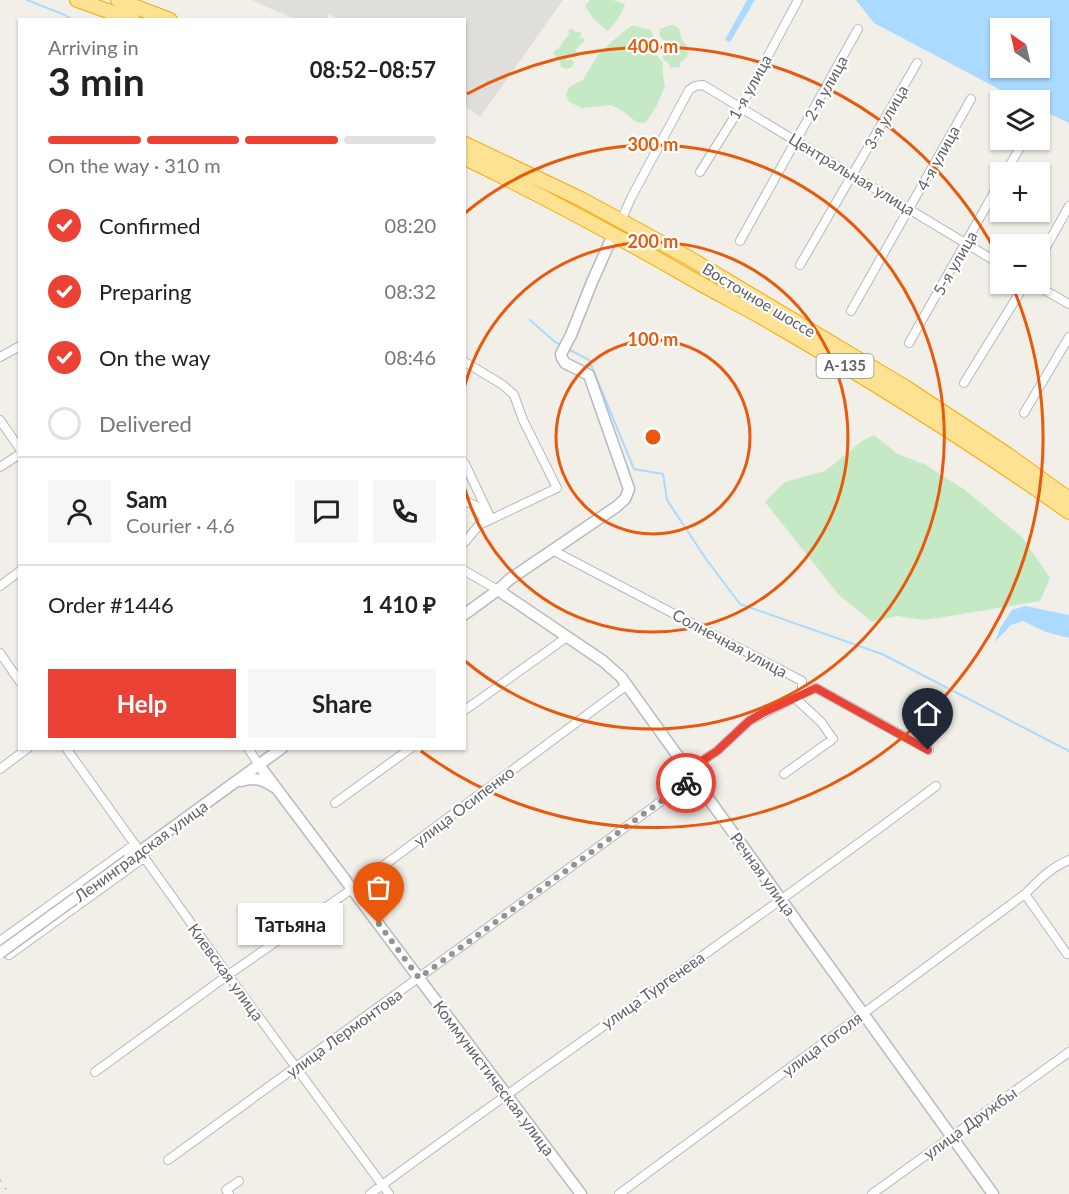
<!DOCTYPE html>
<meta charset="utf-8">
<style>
:root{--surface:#fff;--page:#f6f6f6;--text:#222;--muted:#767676;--line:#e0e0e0;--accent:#ea4335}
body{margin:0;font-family:Lato,sans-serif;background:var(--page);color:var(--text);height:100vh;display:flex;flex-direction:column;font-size:22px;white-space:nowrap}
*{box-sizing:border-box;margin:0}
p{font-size:20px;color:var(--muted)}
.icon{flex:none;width:33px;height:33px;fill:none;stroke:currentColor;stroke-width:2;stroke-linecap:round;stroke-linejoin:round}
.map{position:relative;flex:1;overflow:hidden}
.drawer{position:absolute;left:18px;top:18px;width:448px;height:732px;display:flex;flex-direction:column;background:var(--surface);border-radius:0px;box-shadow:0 2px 4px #0004}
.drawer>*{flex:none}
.needle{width:39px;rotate:326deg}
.fabs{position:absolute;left:990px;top:18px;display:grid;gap:12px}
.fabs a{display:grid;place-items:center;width:60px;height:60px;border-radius:0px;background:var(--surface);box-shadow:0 2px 4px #0004;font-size:30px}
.pin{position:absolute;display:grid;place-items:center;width:51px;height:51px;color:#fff;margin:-62px -26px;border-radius:50% 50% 50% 0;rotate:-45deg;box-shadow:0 0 6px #0007}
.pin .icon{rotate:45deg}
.courier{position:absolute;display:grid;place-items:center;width:60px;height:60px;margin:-30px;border:4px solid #ea4335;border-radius:50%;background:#fff;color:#222;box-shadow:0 2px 8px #0007}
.bubble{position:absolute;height:42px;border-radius:0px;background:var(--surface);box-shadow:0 2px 4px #0004;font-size:20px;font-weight:700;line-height:42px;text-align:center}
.headline em{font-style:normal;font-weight:700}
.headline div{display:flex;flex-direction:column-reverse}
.headline{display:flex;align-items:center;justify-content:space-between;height:102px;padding:0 30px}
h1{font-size:39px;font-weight:700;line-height:45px}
.bar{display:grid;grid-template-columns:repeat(4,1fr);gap:9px 6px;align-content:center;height:72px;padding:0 30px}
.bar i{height:8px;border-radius:4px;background:var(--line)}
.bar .selected{background:var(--accent)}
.bar p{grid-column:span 4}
.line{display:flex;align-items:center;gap:15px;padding:0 30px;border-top:2px solid var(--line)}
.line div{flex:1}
.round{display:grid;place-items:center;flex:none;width:63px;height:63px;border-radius:0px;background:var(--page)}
ol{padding:0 30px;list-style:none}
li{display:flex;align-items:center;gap:18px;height:66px}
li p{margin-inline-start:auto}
li .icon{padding:6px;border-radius:50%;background:var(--accent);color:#fff;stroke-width:4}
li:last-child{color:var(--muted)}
li i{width:33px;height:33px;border:3px solid var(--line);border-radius:50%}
.action{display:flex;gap:12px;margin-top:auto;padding:12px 30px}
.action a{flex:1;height:69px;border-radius:0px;background:var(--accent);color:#fff;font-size:24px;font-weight:700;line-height:69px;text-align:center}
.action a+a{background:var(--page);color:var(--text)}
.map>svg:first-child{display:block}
.industrial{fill:#e0deda}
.green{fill:#c5e8c5}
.water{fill:#aadaff;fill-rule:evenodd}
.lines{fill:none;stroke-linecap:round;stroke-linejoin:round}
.stream{stroke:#aadaff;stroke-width:2}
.street-casing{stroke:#b5b8bc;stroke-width:10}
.secondary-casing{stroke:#b6babf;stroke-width:13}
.highway-casing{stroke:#f9ab00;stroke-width:16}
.street{stroke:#fff;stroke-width:8}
.secondary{stroke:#fff;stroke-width:10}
.highway{stroke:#fde293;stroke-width:14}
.rail{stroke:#b6b7b8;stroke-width:2;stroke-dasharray:1.5 8;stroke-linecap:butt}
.secondary-bridge-casing{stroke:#b6babf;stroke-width:13;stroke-linecap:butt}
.secondary-bridge{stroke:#fff;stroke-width:10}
.done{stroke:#929495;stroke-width:6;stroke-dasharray:0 10.8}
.route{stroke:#ea4335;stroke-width:8}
.ring{fill:none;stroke:#e8590c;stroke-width:3}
.labels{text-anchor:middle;stroke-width:4.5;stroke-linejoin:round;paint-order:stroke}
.shield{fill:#fff;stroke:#8f9295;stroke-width:1.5}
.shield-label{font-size:15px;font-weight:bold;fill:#5f6368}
.street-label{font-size:16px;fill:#5f6368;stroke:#fff}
.centre{fill:#e8590c;stroke:#fff;stroke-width:3}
.ring-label{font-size:18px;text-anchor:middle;font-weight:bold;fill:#e8590c;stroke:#fff;stroke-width:4.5;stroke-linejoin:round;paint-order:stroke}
</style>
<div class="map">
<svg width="1069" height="1194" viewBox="0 0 1069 1194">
<rect width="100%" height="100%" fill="#f1efe8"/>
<!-- industrial -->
<path class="industrial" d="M252,0H563L480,117L465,106V20H339L329,14L326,19H294Z"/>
<!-- green -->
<path class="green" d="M590,0H613L625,4C621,16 616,23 607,31L593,18L585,6Z
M671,25H674L679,29L682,40L688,47L687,57L680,63V67L670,68V65L663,59V53L661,48L664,41L659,35L660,29Z
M632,26H635L650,30L655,38L654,52L663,63V76L665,86L656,107L647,121L643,123L636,122L623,111L611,105L582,108L569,102L566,95L569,87L583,80L598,55L606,47L624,31Z
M569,29H572L576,32H581V35L579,38H583L585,40L575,50L578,53L576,57H571L568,54L567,55L566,61L570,59L574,62L572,67L567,69L561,67L559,60L553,53L556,49H558L569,34Z
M874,435L898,454L924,464L965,490L1022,537L1050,578L1040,601L925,620L897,616L872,622L839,595L765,502L785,482L825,471L862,441Z"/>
<!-- water -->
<path class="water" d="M747,0H755L730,42L725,40Z
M856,0H1069V123L1046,112L1040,106V100H1027L1012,96L874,23ZM1000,28H1040V68H1000Z
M1025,606L1069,615V638L1046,632L1023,621L1011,625L995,642L1000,628L1012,610Z"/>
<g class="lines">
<!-- stream -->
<path class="stream" d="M27,0L65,15L72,20
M530,320L555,342L563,346
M568,349L589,360L634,469L663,474L667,500L706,559L740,604L882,654L1069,751"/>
<defs>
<path id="street" d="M700,172L740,108L798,0
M1006,172L1024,140
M621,221L631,198L689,90L695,86L703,85L1000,264
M740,241L858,29
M1040,258L1069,206
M800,265L917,63
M1034,284L1069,304
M851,311L971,99
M909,343L1000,182
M0,357L20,346
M465,362L503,385L514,395L523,420L557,488L479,525L465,542
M964,383L1025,284
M1024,413L1069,337
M0,420L20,449
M465,464L491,519
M0,467L20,454
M465,501L476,506L485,521
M552,550L802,681V694L816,688L929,750
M465,571L498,590
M0,586L20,571
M0,653L20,682
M465,710L567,637
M66,748L228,975L389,1194
M248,748L259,765
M0,769L28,748
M688,770L717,751L749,721L802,694
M784,774L833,739L821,722L795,698
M335,803L411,748
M1025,894L1067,954
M0,941L135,844
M0,944L9,955L145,857
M95,1072L228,975L352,889L627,685
M168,1160L693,778
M229,1194L226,1190L239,1181
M370,1194C557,1056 750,926 936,786
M619,1194L1025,894C1039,880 1050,868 1069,860
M872,1194L1069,1052"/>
<path id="secondary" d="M498,590L603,661L621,677L993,1194
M465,614L498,590L510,579L616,507L625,499L629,489L589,375L565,363L562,358L561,354L571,335L592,282L613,235
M259,765L581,1194
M241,781C254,777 263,779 274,787
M128,860L282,748"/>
<path id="highway" d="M77,0L133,20
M118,0L170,20
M465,144L581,199L689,258L905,387L1008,455L1069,499
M465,158C543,196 619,237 694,280C722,296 750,310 777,326C877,384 975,445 1069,512"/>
</defs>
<!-- street casing -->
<use href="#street" class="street-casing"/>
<!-- secondary casing -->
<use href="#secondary" class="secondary-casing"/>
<!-- highway casing -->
<use href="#highway" class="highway-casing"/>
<!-- street -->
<use href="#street" class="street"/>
<!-- secondary -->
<use href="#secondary" class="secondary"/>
<!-- highway -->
<use href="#highway" class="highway"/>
<!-- rail -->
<path class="rail" d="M0,1180L9,1194"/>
<defs>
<path id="secondary-bridge" d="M0,953L128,860"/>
</defs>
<!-- secondary-bridge casing -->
<use href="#secondary-bridge" class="secondary-bridge-casing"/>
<!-- secondary-bridge -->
<use href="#secondary-bridge" class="secondary-bridge"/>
</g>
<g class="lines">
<!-- done -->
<path class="done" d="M379,924L419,978L686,783"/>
<!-- route -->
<path class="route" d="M686,783L693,778L688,770L717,751L749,721L761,714L816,688L928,750"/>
</g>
<!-- distance rings -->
<g class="ring">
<circle cx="653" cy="437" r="97"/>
<path d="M465 385A195 195 0 1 1 465 489"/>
<path d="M465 213A292 292 0 1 1 465 661"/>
<path d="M467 94A390 390 0 0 1 1000 260M1012 285A390 390 0 0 1 421 751"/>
</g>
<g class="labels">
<!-- shield labels -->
<rect class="shield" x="816.5" y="354" width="57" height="24" rx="4.5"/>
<g class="shield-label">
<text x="845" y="371">А-135</text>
</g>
<!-- street labels -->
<g class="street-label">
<text transform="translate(750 87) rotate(-61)" y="6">1-я улица</text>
<text transform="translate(826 88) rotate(-61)" y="6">2-я улица</text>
<text transform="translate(886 117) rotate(-60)" y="6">3-я улица</text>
<text transform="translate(938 158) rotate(-61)" y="6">4-я улица</text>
<text transform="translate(852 174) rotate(31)" y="6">Центральная улица</text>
<text transform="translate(955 263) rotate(-60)" y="6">5-я улица</text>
<text transform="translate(759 300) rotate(31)" y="6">Восточное шоссе</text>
<text transform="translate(730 643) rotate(28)" y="6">Солнечная улица</text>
<text transform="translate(464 806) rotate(-37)" y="6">улица Осипенко</text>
<text transform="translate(141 851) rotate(-36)" y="6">Ленинградская улица</text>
<text transform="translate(763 874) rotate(54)" y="6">Речная улица</text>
<text transform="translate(226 972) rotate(54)" y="6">Киевская улица</text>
<text transform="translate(653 990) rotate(-35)" y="6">улица Тургенева</text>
<text transform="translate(344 1033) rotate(-36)" y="6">улица Лермонтова</text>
<text transform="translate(822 1044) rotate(-37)" y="6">улица Гоголя</text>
<text transform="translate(494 1078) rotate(53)" y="6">Коммунистическая улица</text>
<text transform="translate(970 1123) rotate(-36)" y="6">улица Дружбы</text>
</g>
</g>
<circle cx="653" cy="437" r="9" class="centre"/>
<g class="ring-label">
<text x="653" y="53">400 m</text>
<text x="653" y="151">300 m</text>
<text x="653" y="248">200 m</text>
<text x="653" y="346">100 m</text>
</g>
</svg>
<div class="fabs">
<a><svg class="needle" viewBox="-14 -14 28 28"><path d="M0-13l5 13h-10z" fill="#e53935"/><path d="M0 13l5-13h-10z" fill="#767676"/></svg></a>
<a><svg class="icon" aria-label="layers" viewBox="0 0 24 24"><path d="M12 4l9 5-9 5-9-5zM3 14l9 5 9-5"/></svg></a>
<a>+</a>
<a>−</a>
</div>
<div class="pin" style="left:379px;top:924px;background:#ea580c"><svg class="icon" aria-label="bag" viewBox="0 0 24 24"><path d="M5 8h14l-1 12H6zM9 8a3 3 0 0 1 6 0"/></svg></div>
<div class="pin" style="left:928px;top:750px;background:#1f2937"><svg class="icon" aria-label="home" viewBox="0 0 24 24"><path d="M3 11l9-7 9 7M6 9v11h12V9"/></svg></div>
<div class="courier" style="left:686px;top:783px"><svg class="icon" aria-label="bike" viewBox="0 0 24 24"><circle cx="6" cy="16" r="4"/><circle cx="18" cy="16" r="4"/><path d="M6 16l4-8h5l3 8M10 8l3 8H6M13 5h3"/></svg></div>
<div class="bubble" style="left:238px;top:903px;width:105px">Татьяна</div>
<section class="drawer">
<div class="headline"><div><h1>3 min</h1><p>Arriving in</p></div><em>08:52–08:57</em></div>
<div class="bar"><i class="selected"></i><i class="selected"></i><i class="selected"></i><i></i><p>On the way · 310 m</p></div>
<ol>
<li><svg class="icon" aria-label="check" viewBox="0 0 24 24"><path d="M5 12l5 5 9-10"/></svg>Confirmed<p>08:20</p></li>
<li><svg class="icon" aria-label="check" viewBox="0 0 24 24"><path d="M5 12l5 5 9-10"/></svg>Preparing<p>08:32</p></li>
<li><svg class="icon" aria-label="check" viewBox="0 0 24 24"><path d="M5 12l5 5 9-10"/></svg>On the way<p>08:46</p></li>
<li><i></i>Delivered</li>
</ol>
<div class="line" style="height:108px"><a class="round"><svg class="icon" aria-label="person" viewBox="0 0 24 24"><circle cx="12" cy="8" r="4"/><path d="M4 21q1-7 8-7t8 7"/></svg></a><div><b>Sam</b><p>Courier · 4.6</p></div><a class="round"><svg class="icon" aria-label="chat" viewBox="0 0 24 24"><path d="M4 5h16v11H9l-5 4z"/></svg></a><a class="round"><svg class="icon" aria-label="phone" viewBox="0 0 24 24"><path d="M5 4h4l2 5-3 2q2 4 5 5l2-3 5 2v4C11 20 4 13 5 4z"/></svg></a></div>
<div class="line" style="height:78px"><div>Order #1446</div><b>1 410 ₽</b></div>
<div class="action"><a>Help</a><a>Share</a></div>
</section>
</div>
